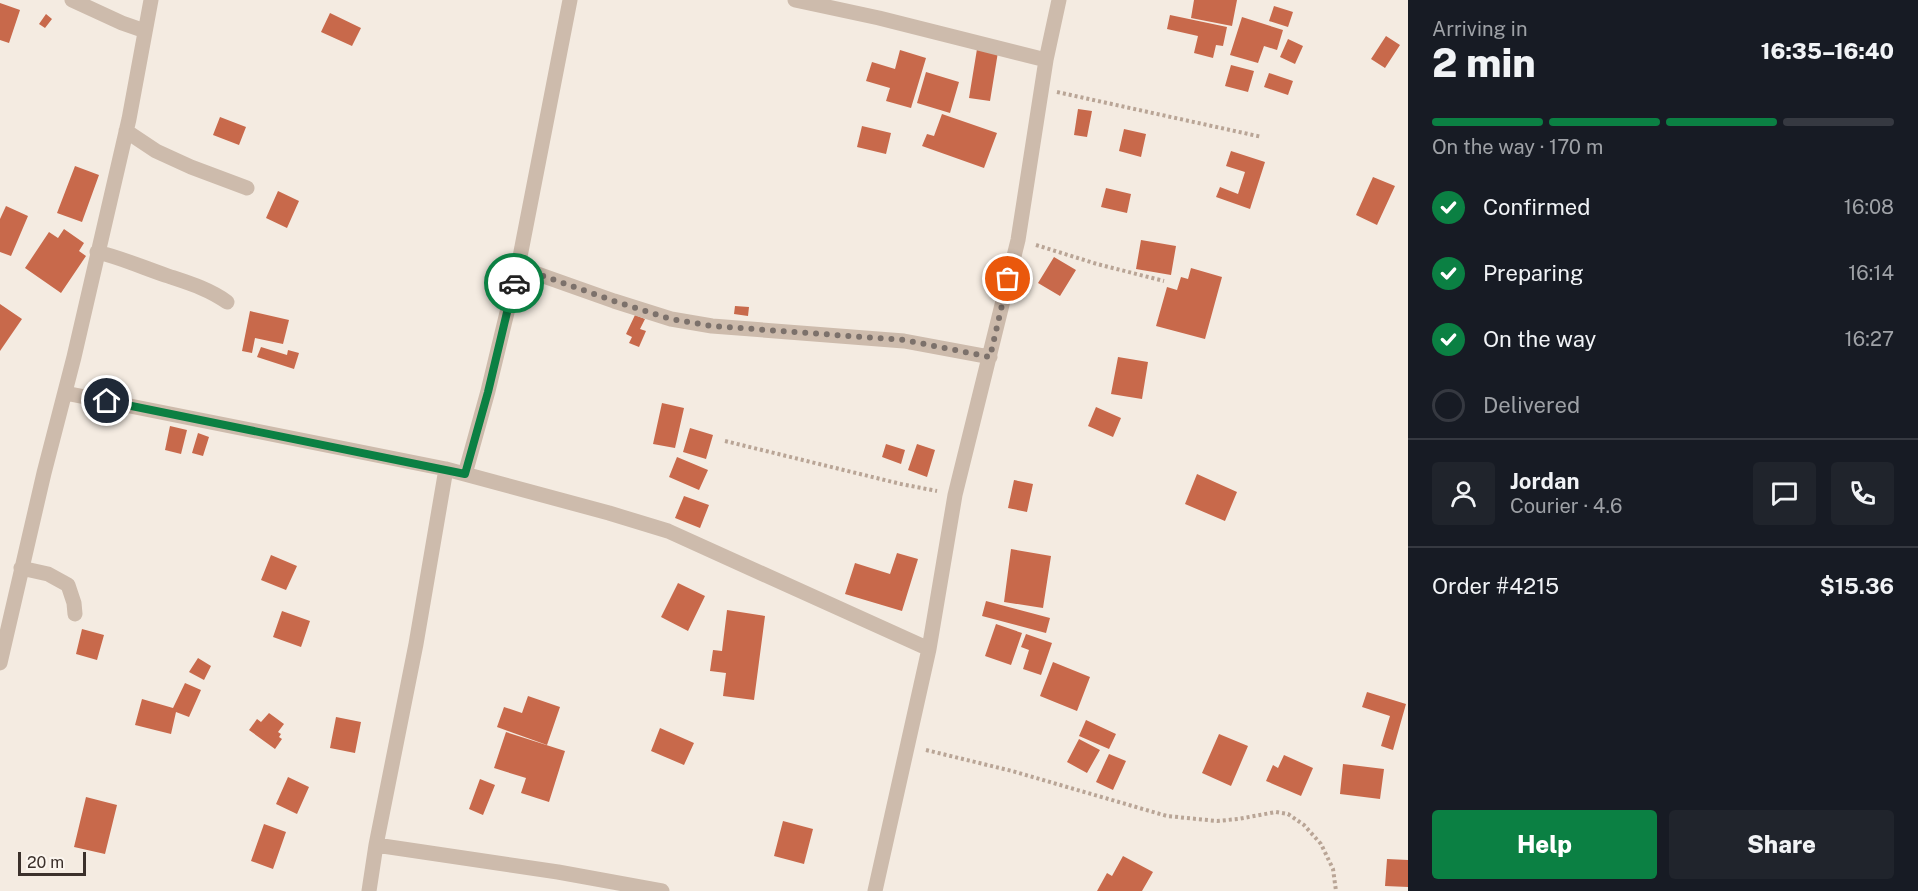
<!DOCTYPE html>
<meta charset="utf-8">
<style>
:root{--surface:#171b24;--page:#20242c;--text:#f1f3f6;--muted:#9ea1a6;--line:#363941;--accent:#0b8043}
body{margin:0;font-family:"Public Sans",sans-serif;background:var(--page);color:var(--text);height:100vh;display:flex;flex-direction:column;font-size:22px;white-space:nowrap}
*{box-sizing:border-box;margin:0}
p{font-size:20px;color:var(--muted)}
.icon{flex:none;width:33px;height:33px;fill:none;stroke:currentColor;stroke-width:2;stroke-linecap:round;stroke-linejoin:round}
.map{position:relative;flex:1;overflow:hidden}
.drawer{display:flex;flex-direction:column;background:var(--surface);width:510px}
.drawer>*{flex:none}
.scale{position:absolute;left:18px;bottom:15px;width:68px;box-sizing:border-box;padding-left:6px;border:3px solid #3b302b;border-top:0;font-size:16px;line-height:21px;white-space:nowrap;color:#3b302b;-webkit-text-stroke:4px #fbf5ee;paint-order:stroke}
.pin{position:absolute;display:grid;place-items:center;width:51px;height:51px;color:#fff;margin:-26px;border:3px solid #fff;border-radius:50%;box-shadow:0 2px 6px #0007}
.courier{position:absolute;display:grid;place-items:center;width:60px;height:60px;margin:-30px;border:4px solid #0b8043;border-radius:50%;background:#fff;color:#222;box-shadow:0 2px 8px #0007}
.head em{font-style:normal;font-weight:800}
.head div{display:flex;flex-direction:column-reverse}
.head{display:flex;align-items:center;justify-content:space-between;height:102px;padding:0 24px}
h1{font-size:39px;font-weight:800;line-height:45px}
.bar{display:grid;grid-template-columns:repeat(4,1fr);gap:9px 6px;align-content:center;height:72px;padding:0 24px}
.bar i{height:8px;border-radius:4px;background:var(--line)}
.bar .selected{background:var(--accent)}
.bar p{grid-column:span 4}
.line{display:flex;align-items:center;gap:15px;padding:0 24px;border-top:2px solid var(--line)}
.line div{flex:1}
.round{display:grid;place-items:center;flex:none;width:63px;height:63px;border-radius:6px;background:var(--page)}
ol{padding:0 24px;list-style:none}
li{display:flex;align-items:center;gap:18px;height:66px}
li p{margin-inline-start:auto}
li .icon{padding:6px;border-radius:50%;background:var(--accent);color:#fff;stroke-width:4}
li:last-child{color:var(--muted)}
li i{width:33px;height:33px;border:3px solid var(--line);border-radius:50%}
.cta{display:flex;gap:12px;margin-top:auto;padding:12px 24px}
.cta a{flex:1;height:69px;border-radius:6px;background:var(--accent);color:#fff;font-size:24px;font-weight:800;line-height:69px;text-align:center}
.cta a+a{background:var(--page);color:var(--text)}
main{display:flex;flex:1;min-height:0}
.map>svg:first-child{display:block}
.building{fill:#c8694b}
.lines{fill:none;stroke-linecap:round;stroke-linejoin:round}
.path{stroke:#b9a596;stroke-width:4;stroke-dasharray:3 3;stroke-linecap:butt}
.street{stroke:#cdbbac;stroke-width:15}
.done{stroke:#7c716b;stroke-width:6;stroke-dasharray:0 10.8}
.route{stroke:#0b8043;stroke-width:8}
</style>
<main>
<div class="map">
<svg width="1408" height="891" viewBox="0 0 1408 891">
<rect width="100%" height="100%" fill="#f4ebe1"/>
<!-- building -->
<path class="building" d="M1194,0H1237L1232,26L1191,18Z
M0,3L20,10L9,43L0,40Z
M1274,6L1293,12L1288,27L1269,21Z
M330,13L361,28L352,46L321,32Z
M46,14L52,19L45,28L39,24Z
M1170,15L1227,27L1223,46L1216,45L1213,58L1194,53L1198,36L1167,29Z
M1242,17L1283,30L1277,50L1264,46L1258,63L1230,55Z
M1386,36L1400,45L1385,68L1371,59Z
M1288,39L1303,46L1295,64L1280,57Z
M977,49L998,52L990,101L969,98Z
M900,50L926,58L911,108L886,101L890,88L866,81L872,62L895,69Z
M1231,65L1254,71L1248,92L1225,86Z
M926,72L959,82L950,113L917,103Z
M1269,73L1293,81L1288,95L1264,87Z
M1078,109L1092,111L1087,137L1074,135Z
M942,114L997,133L984,168L922,146L927,134L934,136Z
M220,117L246,127L239,145L213,135Z
M862,126L891,133L886,154L857,147Z
M1124,129L1146,134L1141,157L1119,151Z
M1231,151L1265,162L1250,209L1216,197L1220,187L1238,194L1245,172L1226,166Z
M75,166L99,175L82,222L57,213Z
M1373,177L1395,186L1377,225L1356,215Z
M1106,188L1131,194L1127,213L1101,207Z
M278,191L299,201L287,228L266,218Z
M6,206L28,216L11,256L0,252V219Z
M64,229L84,243L79,251L86,256L61,293L25,268L49,232L58,238Z
M1141,240L1176,246L1171,275L1136,269Z
M1054,257L1076,270L1060,296L1038,283Z
M1191,268L1222,277L1205,339L1156,326L1167,287L1177,290L1181,277L1188,279Z
M0,304L22,319L0,351Z
M735,306L749,307L748,316L734,314Z
M250,311L289,320L283,344L255,338L252,353L242,351Z
M635,315L645,319L640,329L646,331L639,347L629,343L632,337L626,334Z
M261,347L287,355L288,350L299,353L294,369L257,357Z
M1118,357L1148,362L1142,399L1111,394Z
M662,403L684,408L675,448L653,444Z
M1096,407L1121,418L1113,437L1088,426Z
M170,426L187,430L181,454L165,450Z
M690,428L713,435L706,459L683,452Z
M198,433L209,437L203,456L192,453Z
M886,444L905,450L901,464L882,457Z
M917,444L935,450L927,477L908,470Z
M677,457L708,470L699,490L669,477Z
M1197,474L1237,492L1225,521L1185,504Z
M1014,480L1033,484L1027,512L1008,508Z
M684,496L709,505L700,528L675,518Z
M1011,549L1051,556L1043,608L1004,602Z
M897,553L918,559L902,611L845,594L855,563L890,574Z
M271,555L297,566L286,590L261,580Z
M678,583L705,596L688,631L661,617Z
M986,601L1050,618L1046,633L982,616Z
M727,610L765,616L754,700L723,696L726,673L710,671L713,650L722,651Z
M282,611L310,621L301,647L273,637Z
M996,624L1022,633L1011,665L985,656Z
M82,629L104,635L97,660L76,654Z
M1026,634L1052,643L1041,675L1023,669L1029,650L1021,647Z
M198,658L211,666L204,680L189,672Z
M1053,662L1090,677L1077,711L1040,696Z
M185,683L201,690L189,717L176,712L171,734L135,725L142,699L173,708Z
M1367,692L1406,704L1393,750L1381,746L1390,716L1362,707Z
M528,696L560,707L547,745L497,727L504,707L522,713Z
M269,713L284,724L278,732L281,734L279,737L282,739L275,749L249,730L257,719L261,722Z
M336,717L361,722L355,753L330,748Z
M1086,720L1116,734L1109,749L1079,736Z
M660,728L694,743L684,765L651,751Z
M506,732L565,751L549,802L521,793L526,778L494,768Z
M1219,734L1248,746L1231,786L1202,773Z
M1079,739L1100,750L1087,773L1067,762Z
M1109,754L1126,761L1113,790L1096,782Z
M1284,755L1313,768L1301,796L1266,781L1273,765L1278,768Z
M1343,764L1384,769L1380,799L1340,794Z
M288,777L309,787L297,814L276,804Z
M480,779L495,785L483,815L469,809Z
M86,797L117,805L105,854L74,847Z
M783,821L813,829L804,864L774,856Z
M264,824L286,832L273,869L251,861Z
M1123,856L1153,872L1142,891H1097L1107,873L1112,876Z
M1387,859L1408,860V887L1385,886Z"/>
<g class="lines">
<!-- path -->
<path class="path" d="M1057,92L1262,137
M1036,245L1097,264L1164,281
M725,441L901,484L937,491
M926,750L1012,771L1167,816L1217,821L1238,819L1276,812L1288,814L1304,825L1321,844L1333,869L1336,891"/>
<!-- street -->
<path class="street" d="M72,0L122,23L145,31
M795,0L879,18L1046,60
M126,131L156,151L191,167L247,188
M97,252C122,258 144,268 168,276C189,283 209,289 227,302
M518,267L614,301L671,319L712,326L904,341L990,357
M65,393L446,469L609,513L668,531L929,649
M465,474L488,391L518,267L570,0
M21,568L48,574L68,585L74,603L75,614
M0,663L44,473L74,357L129,119L151,0
M376,845L558,872L662,891
M369,891L376,845L416,644L446,469
M875,891L929,649L955,495L1018,240L1046,60L1059,0"/>
</g>
<g class="lines">
<!-- done -->
<path class="done" d="M514,283L518,267L614,301L671,319L712,326L904,340L990,357L1008,279"/>
<!-- route -->
<path class="route" d="M107,401L465,474L488,392L514,283"/>
</g>
</svg>
<div class="scale">20 m</div>
<div class="pin" style="left:1008px;top:279px;background:#ea580c"><svg class="icon" aria-label="bag" viewBox="0 0 24 24"><path d="M5 8h14l-1 12H6zM9 8a3 3 0 0 1 6 0"/></svg></div>
<div class="pin" style="left:107px;top:401px;background:#1f2937"><svg class="icon" aria-label="home" viewBox="0 0 24 24"><path d="M3 11l9-7 9 7M6 9v11h12V9"/></svg></div>
<div class="courier" style="left:514px;top:283px"><svg class="icon" aria-label="car" viewBox="0 0 24 24"><path d="M5 17H2v-5l4-1 3-4h7l3 4 3 1v5h-3M9 17h6M6 11h13"/><circle cx="7" cy="17" r="2"/><circle cx="17" cy="17" r="2"/></svg></div>
</div>
<section class="drawer">
<div class="head"><div><h1>2 min</h1><p>Arriving in</p></div><em>16:35–16:40</em></div>
<div class="bar"><i class="selected"></i><i class="selected"></i><i class="selected"></i><i></i><p>On the way · 170 m</p></div>
<ol>
<li><svg class="icon" aria-label="check" viewBox="0 0 24 24"><path d="M5 12l5 5 9-10"/></svg>Confirmed<p>16:08</p></li>
<li><svg class="icon" aria-label="check" viewBox="0 0 24 24"><path d="M5 12l5 5 9-10"/></svg>Preparing<p>16:14</p></li>
<li><svg class="icon" aria-label="check" viewBox="0 0 24 24"><path d="M5 12l5 5 9-10"/></svg>On the way<p>16:27</p></li>
<li><i></i>Delivered</li>
</ol>
<div class="line" style="height:108px"><a class="round"><svg class="icon" aria-label="person" viewBox="0 0 24 24"><circle cx="12" cy="8" r="4"/><path d="M4 21q1-7 8-7t8 7"/></svg></a><div><b>Jordan</b><p>Courier · 4.6</p></div><a class="round"><svg class="icon" aria-label="chat" viewBox="0 0 24 24"><path d="M4 5h16v11H9l-5 4z"/></svg></a><a class="round"><svg class="icon" aria-label="phone" viewBox="0 0 24 24"><path d="M5 4h4l2 5-3 2q2 4 5 5l2-3 5 2v4C11 20 4 13 5 4z"/></svg></a></div>
<div class="line" style="height:78px"><div>Order #4215</div><b>$15.36</b></div>
<div class="cta"><a>Help</a><a>Share</a></div>
</section>
</main>
